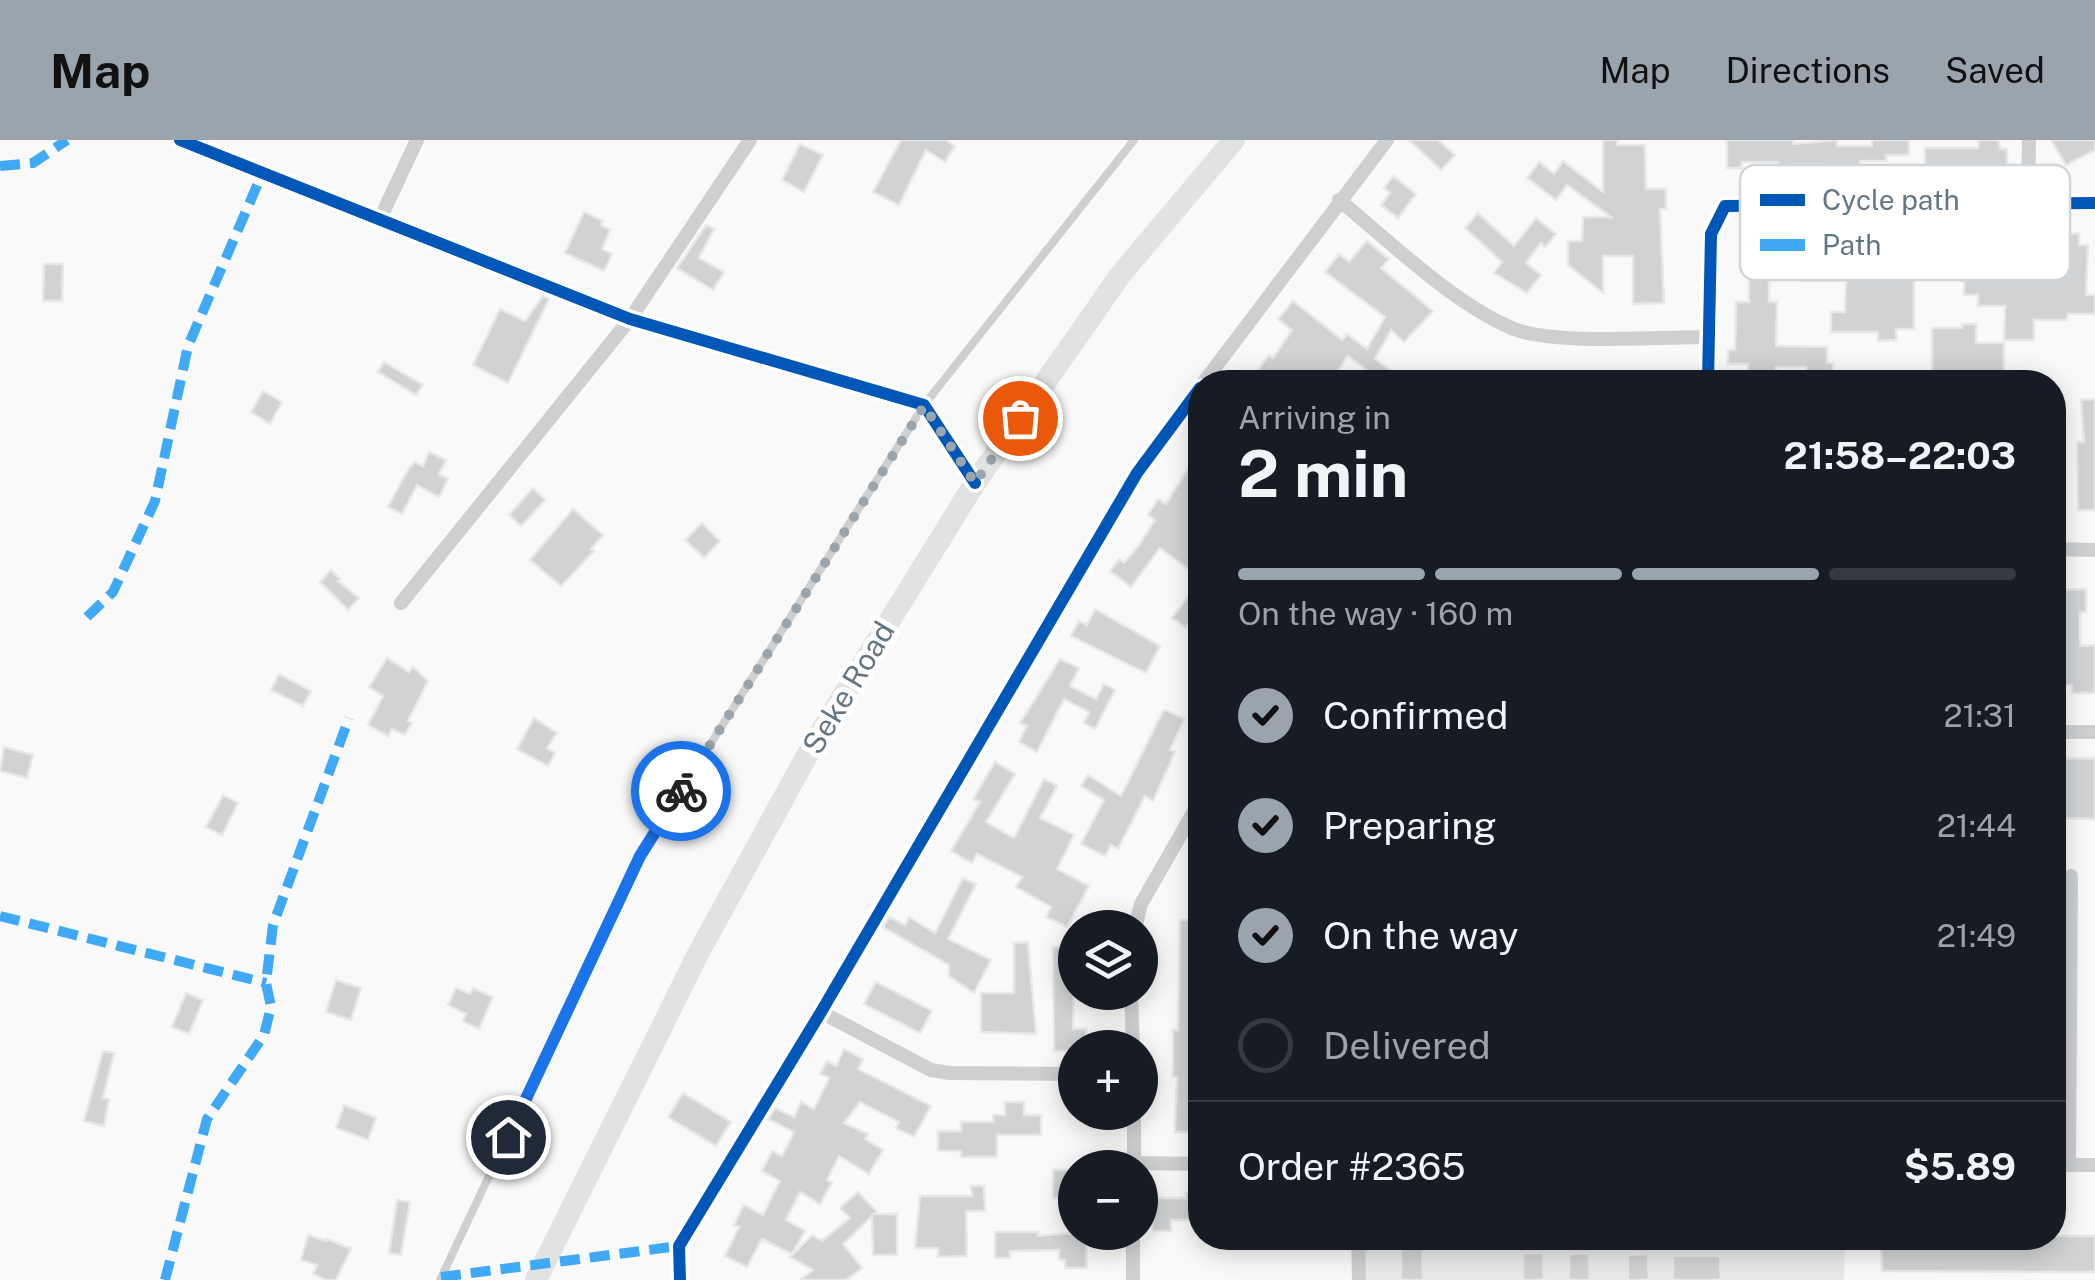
<!DOCTYPE html>
<meta charset="utf-8">
<style>
:root{--surface:#171b24;--page:#242831;--text:#f1f3f6;--muted:#9ea1a6;--line:#363941;--accent:#99a4ac}
body{margin:0;font-family:"Public Sans",sans-serif;background:var(--page);color:var(--text);height:100vh;display:flex;flex-direction:column;font-size:38px;white-space:nowrap}
*{box-sizing:border-box;margin:0}
p{font-size:32px;color:var(--muted)}
.icon{flex:none;width:55px;height:55px;fill:none;stroke:currentColor;stroke-width:2;stroke-linecap:round;stroke-linejoin:round}
.map{position:relative;flex:1;overflow:hidden}
.drawer{position:absolute;left:1188px;top:230px;width:878px;height:880px;display:flex;flex-direction:column;background:var(--surface);border-radius:40px;box-shadow:0 5px 25px #0003}
.drawer>*{flex:none}
.fabs{position:absolute;left:1058px;top:770px;display:grid;gap:20px}
.fabs a{display:grid;place-items:center;width:100px;height:100px;border-radius:50%;background:var(--surface);box-shadow:0 5px 25px #0003;font-size:50px}
.pin{position:absolute;display:grid;place-items:center;width:85px;height:85px;color:#fff;margin:-42px;border:5px solid #fff;border-radius:50%;box-shadow:0 2px 10px #0007}
.courier{position:absolute;display:grid;place-items:center;width:100px;height:100px;margin:-50px;border:8px solid #1a73e8;border-radius:50%;background:#fff;color:#222;box-shadow:0 2px 12px #0007}
.headline em{font-style:normal;font-weight:700}
.headline div{display:flex;flex-direction:column-reverse}
.headline{display:flex;align-items:center;justify-content:space-between;height:170px;padding:0 50px}
h1{font-size:65px;font-weight:700;line-height:75px}
.bar{display:grid;grid-template-columns:repeat(4,1fr);gap:15px 10px;align-content:center;height:120px;padding:0 50px}
.bar i{height:12px;border-radius:8px;background:var(--line)}
.bar .on{background:var(--accent)}
.bar p{grid-column:span 4}
.line{display:flex;align-items:center;gap:25px;padding:0 50px;border-top:2px solid var(--line)}
.line div{flex:1}
ol{padding:0 50px;list-style:none}
li{display:flex;align-items:center;gap:30px;height:110px}
li p{margin-inline-start:auto}
li .icon{padding:10px;border-radius:50%;background:var(--accent);color:#111;stroke-width:4}
li:last-child{color:var(--muted)}
li i{width:55px;height:55px;border:5px solid var(--line);border-radius:50%}
header{display:flex;align-items:center;gap:60px;box-sizing:border-box;height:140px;padding:0 50px;background:var(--accent);color:#111}
header strong{font-size:48px}
nav{display:flex;gap:55px;margin-inline-start:auto;font-size:35px}
.map>svg:first-child{display:block}
.built{fill:#e8e9e9}
.building{fill:#d0d2d3;stroke:#e8e8e8;stroke-width:2.5}
.lines{fill:none;stroke-linecap:round;stroke-linejoin:round}
.lane{stroke:#cecfd0;stroke-width:8}
.street{stroke:#cecfd0;stroke-width:14}
.primary{stroke:#e1e2e2;stroke-width:22}
.quiet{stroke:#3fa9f5;stroke-width:10;stroke-dasharray:20 10;stroke-linecap:butt}
.cycleway-casing{stroke:#fff;stroke-width:19}
.cycleway{stroke:#0057b8;stroke-width:12}
.done{stroke:#99a4ac;stroke-width:10;stroke-dasharray:0 18}
.route{stroke:#1a73e8;stroke-width:12}
.labels{text-anchor:middle;stroke-width:10;stroke-linejoin:round;paint-order:stroke}
.street-label{font-size:30px;fill:#657683;stroke:#fff}
.key{fill:#fff;stroke:#d1d6da;stroke-width:2.5}
.key-label{font-size:28px;fill:#657683}
</style>
<header>
<strong>Map</strong>
<nav><a>Map</a><a>Directions</a><a>Saved</a></nav>
</header>
<div class="map">
<svg width="2095" height="1140" viewBox="0 0 2095 1140">
<rect width="100%" height="100%" fill="#f9f9f9"/>
<!-- built -->
<path class="built" d="M1364,1098H1845L1844,1140H1366Z"/>
<!-- building -->
<path class="building" d="M901,0H946L955,6L945,22L926,10L899,65L873,52Z
M1409,0H1438L1455,15L1441,30Z
M1603,0H1617V5H1645L1646,49H1666V69H1660L1664,163L1633,164V116H1603V153L1568,125V101H1582L1583,77H1611L1567,45L1556,60L1527,38L1539,22L1554,34L1563,21L1603,52Z
M1727,0H1793V4L1837,0V6H1872V0H1909V15H1886V21H1860V27H1837V32H1822V25H1793V30H1778V22H1742V28H1727Z
M1978,0H1999L2000,9H2007V25L1954,26V32H1925V8H1978Z
M2051,0H2095V10L2066,25Z
M800,4L823,15L804,52L782,40Z
M1393,36L1416,54L1398,78L1381,65L1390,53L1384,48Z
M584,72L603,81L601,85L610,90L602,109L612,114L604,131L565,113Z
M1478,73L1514,106L1536,78L1556,94L1545,107L1541,103L1526,123L1541,135L1527,153L1494,133L1502,122L1465,88Z
M706,85L714,89L699,118L724,132L713,150L677,128Z
M1904,90H1921V119H1914V189H1896V200L1878,201V192H1831V172H1845L1846,141H1801L1802,127L1769,126V162H1777L1776,206L1827,207V223H1833V238H1806V227H1776V234L1748,238V224H1728V210H1735L1736,162H1749V105L1785,104V100L1878,103V96H1904Z
M2079,93V105H2088L2086,155H2095V174H2068L2067,180H2034V200H2004L2005,166H1978V155H1964V141H1961V94H1977V98L2034,97V102L2065,101V94Z
M1367,101L1389,119L1381,128L1433,171L1404,202L1391,190L1375,219L1406,242H1382L1348,216L1330,242H1307L1292,232L1285,242H1256L1262,234L1257,231L1269,215L1273,218L1292,190L1278,179L1293,161L1342,200L1347,194L1367,209L1385,177L1325,132L1339,114L1349,122Z
M44,124H63L62,161H43Z
M543,156L549,159L508,243L473,225L500,169L525,181Z
M1962,184H1976V203H2004V236L1932,234V188H1962Z
M384,222L423,245L416,255L378,232Z
M263,251L282,262L270,284L251,272Z
M2095,259V370H2078L2077,302H2084L2081,260Z
M429,312L446,320L439,334L448,339L439,357L417,345L402,374L388,367L409,328L415,322L423,326Z
M1191,324L1200,330V412L1188,429L1160,408L1131,447L1110,431L1119,419L1124,423L1139,405L1155,380L1148,375L1158,359L1166,364Z
M533,348L545,360L521,386L509,375Z
M573,369L603,395L591,409L594,411L561,446L530,420Z
M702,383L720,401L704,418L685,400Z
M331,430L340,439L338,441L359,458L348,470L320,442Z
M2086,449V472H2080V506L2095,505V553H2072V545H2052V526H2064V494H2052L2054,450Z
M1192,451L1200,457V469L1186,488L1172,478Z
M1095,469L1160,506L1146,533L1071,496L1079,481L1087,485Z
M387,518L409,532L413,527L428,541L408,581L412,583L405,595L392,589L388,596L368,585L383,556L369,547Z
M1060,519L1079,528L1070,546L1096,559L1104,544L1115,550L1095,589L1084,583L1089,572L1064,559L1037,612L1019,602L1027,586L1020,583Z
M279,534L311,551L303,566L271,550Z
M1166,570L1184,579L1170,610L1175,612L1153,661L1145,656L1118,709L1111,705L1105,716L1081,704L1104,660L1081,646L1088,635L1121,656L1163,571Z
M534,578L557,593L547,608L555,613L548,626L517,609Z
M4,607L33,615L27,638L0,631Z
M2095,618V679L2052,678V619Z
M995,622L1015,634L986,682L1014,698L1044,639L1057,646L1040,678L1074,695L1057,729L1089,746L1067,787L1046,777L1051,767L1016,747L1022,737L977,714L972,723L951,711L980,662L973,659Z
M223,655L238,663L222,695L206,687Z
M963,738L976,744L948,799L991,820L974,853L949,836V825L883,787L889,777L905,785L909,777L935,793Z
M1180,780H1200L1197,937H1192L1190,965H1200V987L1190,986V992H1175L1177,937H1173V890H1178Z
M1028,802L1036,894L981,892V853H1014V803Z
M1053,807H1075L1073,889H1086V908H1075V911H1054Z
M336,840L361,848L351,880L326,872Z
M876,842L932,871L920,893L864,864Z
M456,848L470,854L473,848L493,857L479,889L463,881L466,874L448,865Z
M186,853L203,860L189,894L172,887Z
M844,909L863,919L858,929L931,966L914,997L896,988L899,982L860,962L844,983L868,994L865,999L883,1010L869,1034L839,1016L827,1040L832,1043L820,1064L800,1052L786,1080L805,1091L792,1114L762,1099L747,1127L725,1116L739,1087L734,1085L744,1065L763,1075L780,1041L762,1031L772,1011L782,1016L794,992L768,979L775,968L794,977L801,962L814,969L829,938L820,934L827,921L836,926Z
M103,911L114,913L103,958L109,959L104,986L84,981Z
M683,953L731,982L716,1006L668,977Z
M1005,962H1024V975H1041V995H997V1017H961V1011H938V991H961V982H993V975H1005Z
M344,965L376,978L368,1000L336,988Z
M1053,1030H1075V1058H1053Z
M971,1046H984L985,1071H966L967,1116L938,1117V1108H915L920,1056H972Z
M858,1052L877,1072L874,1074H897V1115H873L872,1076L843,1104L862,1128L846,1140H800L813,1130L790,1117L812,1095L822,1101L850,1078L840,1068Z
M1186,1053H1200V1080H1171V1091H1153L1152,1058H1186Z
M397,1060L410,1062L401,1115L389,1113Z
M995,1092H1038V1096L1086,1092L1087,1128H1065V1120H1059V1110L1010,1111V1118H995Z
M308,1095L327,1101L328,1099L351,1109L336,1140H326L313,1134L317,1125L301,1120Z
M2052,1096H2095V1132L1882,1131L1881,1098Z
M1401,1098H1422L1423,1140H1401Z
M1523,1113H1543L1544,1140H1523Z
M1589,1113L1590,1140H1569V1114Z
M1648,1114L1649,1140H1628V1115Z
M1673,1116H1720L1721,1140H1673Z"/>
<g class="lines">
<!-- lane -->
<path class="lane" d="M440,1140L640,716L924,265L1134,0"/>
<!-- street -->
<path class="street" d="M180,0L630,179L924,265L975,343
M1339,60C1392,103 1452,163 1514,189C1555,205 1660,197 1708,197
M2028,63L2029,0
M380,79L417,0
M1204,242L1387,0
M1708,242L1711,94L1725,66L2095,63
M2052,409L2095,410
M401,463L630,179L750,0
M2052,592H2095
M1135,788L1141,764L1200,661
M1131,852L1133,908
M821,872L931,930L949,933L1075,934
M1134,1023L1200,1024
M2052,1025H2095
M2069,1025L2071,736
M1134,1028V972
M1358,1098L1359,1140
M680,1140L679,1106L821,872L1137,333L1200,248
M1133,1140V1092"/>
<!-- primary -->
<path class="primary" d="M536,1140L699,812L815,601L975,343L1121,134L1234,0"/>
<!-- quiet -->
<path class="quiet" d="M0,26L33,23L67,0
M87,477L113,452L155,361L188,206L262,34
M0,776L266,843
M441,1137L679,1106
M165,1140L207,979L264,895L271,867L266,843L273,785L349,578"/>
<defs>
<path id="cycleway" d="M180,0L630,179L924,265L975,343
M1708,242L1711,94L1725,66L2095,63
M680,1140L679,1106L821,872L1137,333L1200,248"/>
</defs>
<!-- cycleway casing -->
<use href="#cycleway" class="cycleway-casing"/>
<!-- cycleway -->
<use href="#cycleway" class="cycleway"/>
</g>
<g class="lines">
<!-- done -->
<path class="done" d="M681,651L924,266L975,343L1020,278"/>
<!-- route -->
<path class="route" d="M508,997L640,716L681,651"/>
</g>
<g class="labels">
<!-- street labels -->
<g class="street-label">
<text transform="translate(849 548) rotate(-59)" y="10">Seke Road</text>
</g>
</g>
<!-- legend -->
<rect x="1740" y="25" width="330" height="115" rx="15" class="key"/>
<rect x="1760" y="54" width="45" height="12" fill="#0057b8"/>
<rect x="1760" y="99" width="45" height="12" fill="#3fa9f5"/>
<g class="key-label">
<text x="1822" y="70">Cycle path</text>
<text x="1822" y="115">Path</text>
</g>
</svg>
<div class="fabs">
<a><svg class="icon" aria-label="layers" viewBox="0 0 24 24"><path d="M12 4l9 5-9 5-9-5zM3 14l9 5 9-5"/></svg></a>
<a>+</a>
<a>−</a>
</div>
<div class="pin" style="left:1020px;top:278px;background:#ea580c"><svg class="icon" aria-label="bag" viewBox="0 0 24 24"><path d="M5 8h14l-1 12H6zM9 8a3 3 0 0 1 6 0"/></svg></div>
<div class="pin" style="left:508px;top:997px;background:#1f2937"><svg class="icon" aria-label="home" viewBox="0 0 24 24"><path d="M3 11l9-7 9 7M6 9v11h12V9"/></svg></div>
<div class="courier" style="left:681px;top:651px"><svg class="icon" aria-label="bike" viewBox="0 0 24 24"><circle cx="6" cy="16" r="4"/><circle cx="18" cy="16" r="4"/><path d="M6 16l4-8h5l3 8M10 8l3 8H6M13 5h3"/></svg></div>
<section class="drawer">
<div class="headline"><div><h1>2 min</h1><p>Arriving in</p></div><em>21:58–22:03</em></div>
<div class="bar"><i class="on"></i><i class="on"></i><i class="on"></i><i></i><p>On the way · 160 m</p></div>
<ol>
<li><svg class="icon" aria-label="check" viewBox="0 0 24 24"><path d="M5 12l5 5 9-10"/></svg>Confirmed<p>21:31</p></li>
<li><svg class="icon" aria-label="check" viewBox="0 0 24 24"><path d="M5 12l5 5 9-10"/></svg>Preparing<p>21:44</p></li>
<li><svg class="icon" aria-label="check" viewBox="0 0 24 24"><path d="M5 12l5 5 9-10"/></svg>On the way<p>21:49</p></li>
<li><i></i>Delivered</li>
</ol>
<div class="line" style="height:130px"><div>Order #2365</div><b>$5.89</b></div>
</section>
</div>
